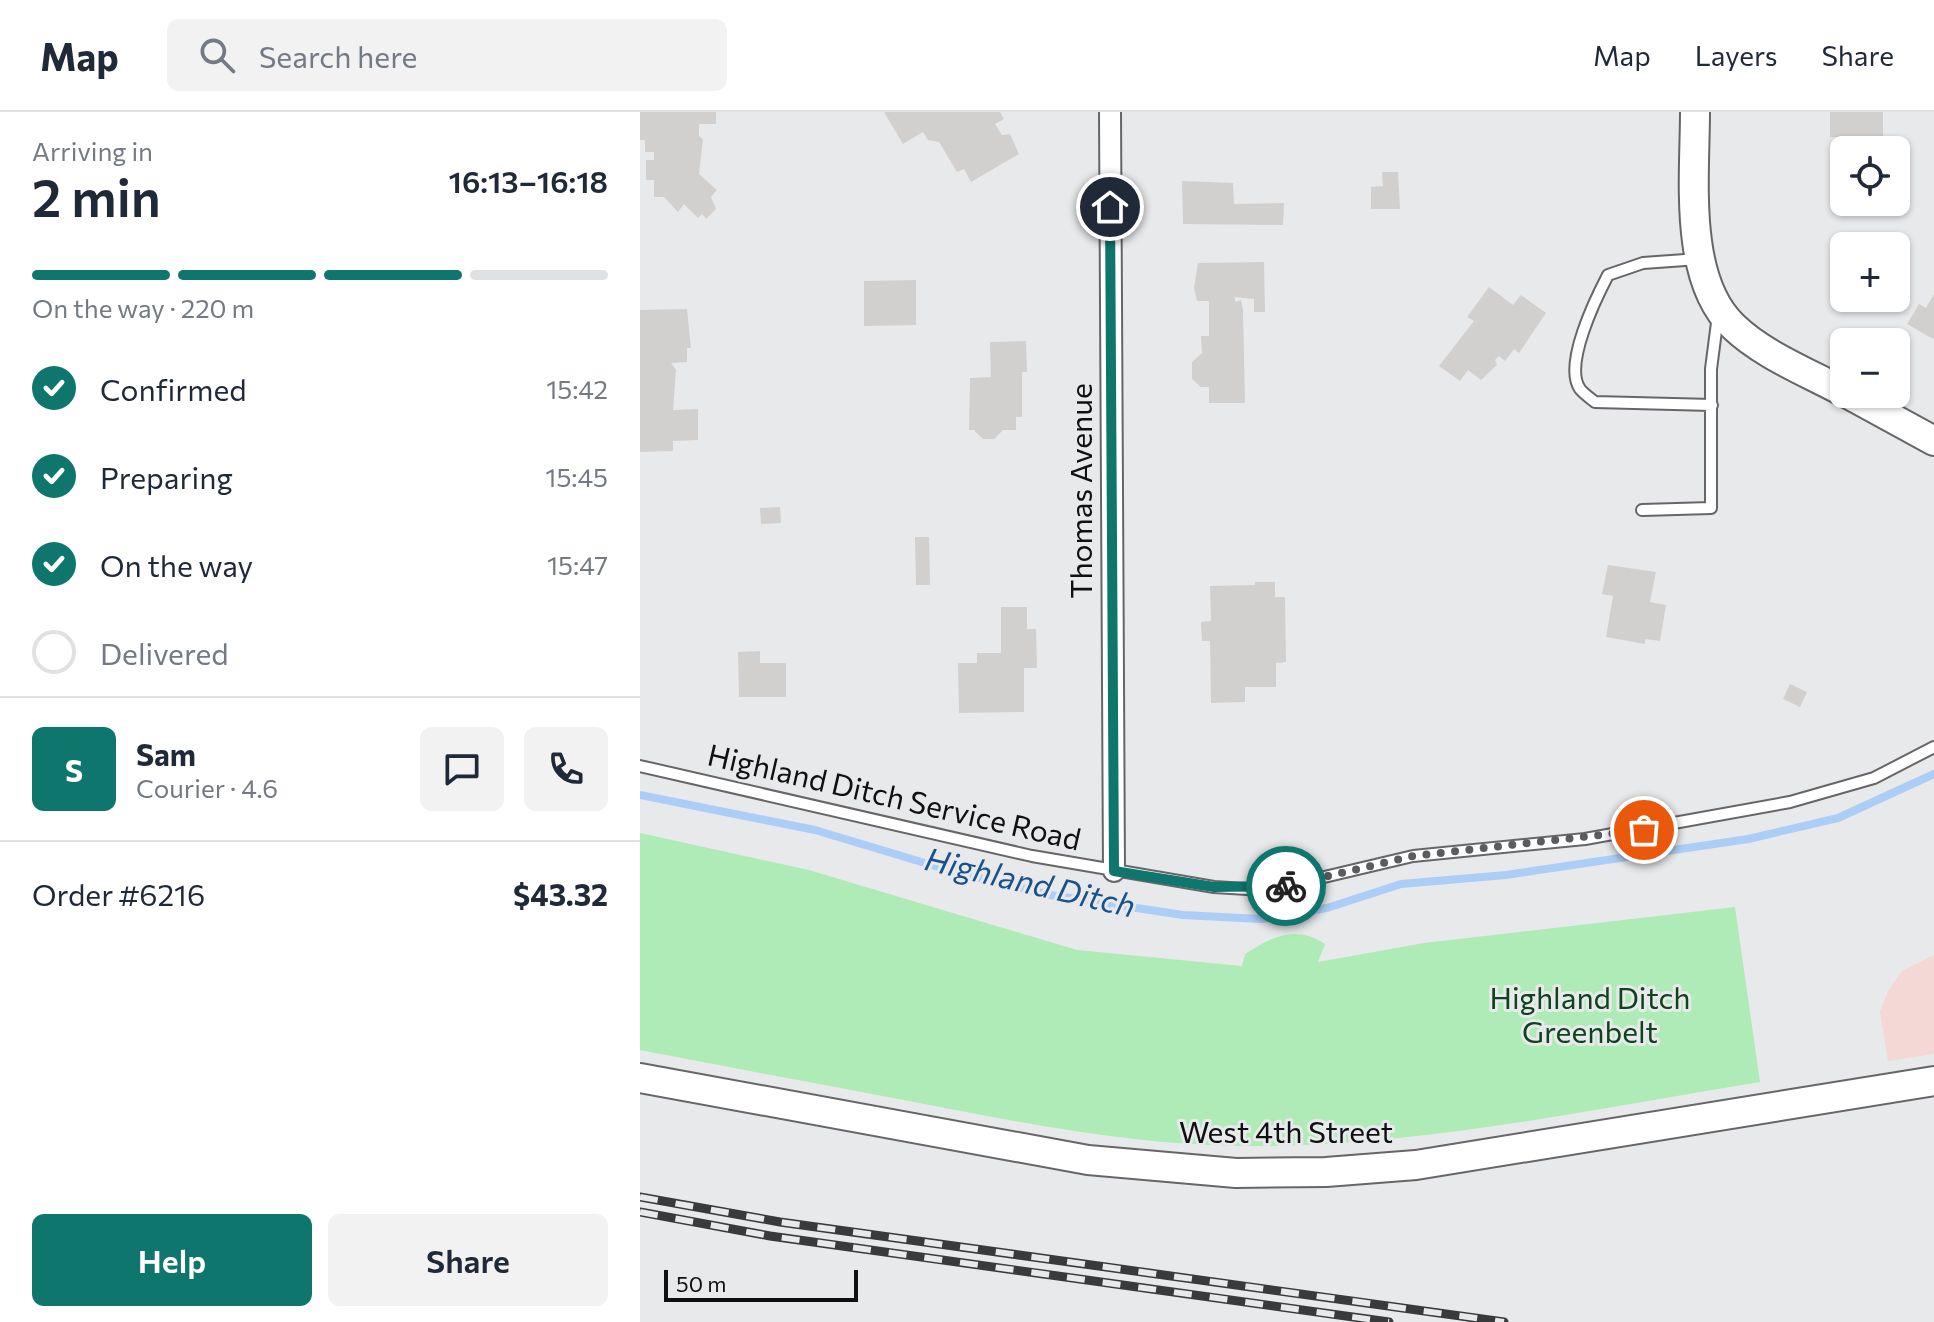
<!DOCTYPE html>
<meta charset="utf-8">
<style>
:root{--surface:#fff;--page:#f2f2f3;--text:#1f2937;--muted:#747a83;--line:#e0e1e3;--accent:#0f766e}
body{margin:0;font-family:Commissioner,sans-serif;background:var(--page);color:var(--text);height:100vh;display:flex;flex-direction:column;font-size:30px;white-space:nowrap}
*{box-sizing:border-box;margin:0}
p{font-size:26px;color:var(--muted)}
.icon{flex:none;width:44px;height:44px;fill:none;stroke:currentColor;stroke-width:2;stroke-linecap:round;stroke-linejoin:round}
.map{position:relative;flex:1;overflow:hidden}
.side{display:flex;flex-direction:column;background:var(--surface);width:640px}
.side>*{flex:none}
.fabs{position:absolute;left:1190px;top:24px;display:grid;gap:16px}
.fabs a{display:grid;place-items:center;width:80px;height:80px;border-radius:12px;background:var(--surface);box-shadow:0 2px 6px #0004;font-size:40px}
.scale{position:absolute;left:24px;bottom:20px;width:194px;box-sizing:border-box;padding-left:8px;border:4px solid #0f1010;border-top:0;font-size:22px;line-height:28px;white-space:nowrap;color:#0f1010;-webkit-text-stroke:6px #e8e9eb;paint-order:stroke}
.pin{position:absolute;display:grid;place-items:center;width:68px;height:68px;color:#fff;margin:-34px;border:4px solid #fff;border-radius:50%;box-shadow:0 2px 8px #0007}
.courier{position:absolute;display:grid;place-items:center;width:80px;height:80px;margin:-40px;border:6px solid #0f766e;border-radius:50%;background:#fff;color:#222;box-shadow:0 2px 10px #0007}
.summary em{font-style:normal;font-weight:600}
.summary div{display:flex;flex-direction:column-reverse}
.summary{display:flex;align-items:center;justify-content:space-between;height:136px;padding:0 32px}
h1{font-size:52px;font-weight:600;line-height:60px}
.bar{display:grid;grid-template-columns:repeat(4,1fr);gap:12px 8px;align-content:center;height:96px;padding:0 32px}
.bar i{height:10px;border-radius:6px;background:var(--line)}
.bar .current{background:var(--accent)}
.bar p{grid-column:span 4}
.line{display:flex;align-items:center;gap:20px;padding:0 32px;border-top:2px solid var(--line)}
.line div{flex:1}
.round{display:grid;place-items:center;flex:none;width:84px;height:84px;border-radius:12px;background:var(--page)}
ol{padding:0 32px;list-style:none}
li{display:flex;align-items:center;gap:24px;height:88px}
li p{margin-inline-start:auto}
li .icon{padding:8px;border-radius:50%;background:var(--accent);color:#fff;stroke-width:4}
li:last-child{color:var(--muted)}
li i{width:44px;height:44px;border:4px solid var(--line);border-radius:50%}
.button{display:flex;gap:16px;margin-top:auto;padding:16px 32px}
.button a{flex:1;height:92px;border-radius:12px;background:var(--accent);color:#fff;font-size:32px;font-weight:600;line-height:92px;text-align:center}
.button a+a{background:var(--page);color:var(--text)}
header{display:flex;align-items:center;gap:48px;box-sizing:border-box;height:112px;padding:0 40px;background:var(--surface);border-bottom:2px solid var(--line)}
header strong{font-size:38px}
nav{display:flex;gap:44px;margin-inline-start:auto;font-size:28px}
.search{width:560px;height:72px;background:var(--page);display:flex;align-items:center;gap:20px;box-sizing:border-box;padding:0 28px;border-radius:12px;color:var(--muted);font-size:30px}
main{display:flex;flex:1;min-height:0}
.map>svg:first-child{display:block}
.commercial{fill:#f3d8d6}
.green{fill:#aeebb6}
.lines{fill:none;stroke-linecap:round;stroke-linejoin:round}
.stream{stroke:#accdf6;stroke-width:8}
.building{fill:#d2d0ce}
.lane-casing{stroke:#666668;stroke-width:14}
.street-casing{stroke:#666668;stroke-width:24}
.secondary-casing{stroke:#666668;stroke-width:32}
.lane{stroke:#fff;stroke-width:10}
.street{stroke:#fff;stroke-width:20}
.secondary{stroke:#fff;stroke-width:28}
.rail-casing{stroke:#393a3b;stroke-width:9}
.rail{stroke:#e8e9eb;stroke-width:6;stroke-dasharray:18;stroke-linecap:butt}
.done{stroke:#5b5c5d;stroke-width:8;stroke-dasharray:0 14.4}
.route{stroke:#0f766e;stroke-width:10}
.labels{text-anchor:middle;stroke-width:6;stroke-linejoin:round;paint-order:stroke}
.street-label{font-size:30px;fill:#0f1010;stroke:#e8e9eb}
.park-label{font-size:30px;fill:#0e431c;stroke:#e8e9eb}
.water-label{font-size:32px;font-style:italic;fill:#18518c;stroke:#e8e9eb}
</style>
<header>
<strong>Map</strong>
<div class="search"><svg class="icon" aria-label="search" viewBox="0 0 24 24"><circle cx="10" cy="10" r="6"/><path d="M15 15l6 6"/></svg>Search here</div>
<nav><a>Map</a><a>Layers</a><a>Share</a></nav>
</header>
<main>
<section class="side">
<div class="summary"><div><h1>2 min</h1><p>Arriving in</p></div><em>16:13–16:18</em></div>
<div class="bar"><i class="current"></i><i class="current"></i><i class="current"></i><i></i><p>On the way · 220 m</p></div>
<ol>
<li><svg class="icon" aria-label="check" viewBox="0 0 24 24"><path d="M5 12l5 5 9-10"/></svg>Confirmed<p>15:42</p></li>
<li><svg class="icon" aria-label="check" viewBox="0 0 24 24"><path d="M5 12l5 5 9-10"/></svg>Preparing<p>15:45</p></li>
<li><svg class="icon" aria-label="check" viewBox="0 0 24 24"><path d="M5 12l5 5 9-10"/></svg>On the way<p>15:47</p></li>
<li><i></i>Delivered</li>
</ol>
<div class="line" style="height:144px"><b class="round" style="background:var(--accent);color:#fff">S</b><div><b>Sam</b><p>Courier · 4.6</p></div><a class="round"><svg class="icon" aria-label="chat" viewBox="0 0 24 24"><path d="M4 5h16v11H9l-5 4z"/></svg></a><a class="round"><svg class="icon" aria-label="phone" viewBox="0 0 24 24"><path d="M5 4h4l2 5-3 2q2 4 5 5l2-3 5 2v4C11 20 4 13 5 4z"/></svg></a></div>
<div class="line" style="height:104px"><div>Order #6216</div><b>$43.32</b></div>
<div class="button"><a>Help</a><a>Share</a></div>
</section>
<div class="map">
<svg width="1294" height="1210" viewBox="0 0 1294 1210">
<rect width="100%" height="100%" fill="#e8e9eb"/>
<!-- commercial -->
<path class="commercial" d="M1294,843V942L1248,949L1240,900L1248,879L1262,859Z"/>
<!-- green -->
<path class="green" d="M0,721L169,758L437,838L602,854L605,842C631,825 656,812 685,832L678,850L784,831L1095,795L1120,970C939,999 753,1041 569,1033C478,1029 388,1012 300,995C205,977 110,959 15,941L0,938Z"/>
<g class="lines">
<!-- stream -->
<path class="stream" d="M0,683L175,718L315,760L410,783L543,803L621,807L687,796L761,772L866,763L1108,727L1198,706L1294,662"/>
</g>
<!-- building -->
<path class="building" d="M0,0H76V12H59V24L63,27L59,62L77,78L71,85L76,97L66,107L62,102L58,106L44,92L38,100L24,85H14V68H6V48H14V40H5V28H0Z
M244,0H360L364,7L355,12L362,23L370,22L379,42L331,70L324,57L317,60L299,30L288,28L283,20L263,32Z
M1190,0H1243V25H1190Z
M742,60H758L760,97H731V75L743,74Z
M542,69L593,71L594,92L644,91L643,113L543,112Z
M624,150L625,200H614V187L595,185V190L601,188L603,198L605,291H569V275H561L552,267V250L562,241L561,224H569V189H557L554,176L558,151Z
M276,168V213L224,214V169Z
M849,175L873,193L881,183L906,201L879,241L874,237L865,249L859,244L855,248L857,253L841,268L828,258L820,269L799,254L834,209L827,205Z
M1294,182V226L1293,227L1267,212L1279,192L1286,196Z
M47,197L51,236H47V250L31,251L36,258L33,298L58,297V328L33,329V339L0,340V198Z
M386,229L387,260H382V305H376V318H363L354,327H343L334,318H329L330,266L351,265L350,230Z
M140,395L141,411L121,412L120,396Z
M275,425H289L290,473H276Z
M968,453L1016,460L1010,490L1026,493L1020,529L1005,527V532L966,525L973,484L962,482Z
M615,470H635V485H645L646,550L636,551V575H605V590L571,591L570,529H562L561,510L571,509L570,474L615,473Z
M361,495H387V517H396L397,556H384V600L319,601L318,551H337V541H361Z
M120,539V551H146V585H99L98,540Z
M1150,572L1167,580L1160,595L1143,587Z"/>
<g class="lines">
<defs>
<path id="lane" d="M1059,147L1003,151L968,163C956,186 923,253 940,277C944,282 950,286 955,290L1072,293
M1002,398L1071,396V257L1078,203
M0,654L392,744L574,775L607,777L642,775L773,744L945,727L1150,690L1234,666L1294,635"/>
<path id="street" d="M470,0L474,759"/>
<path id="secondary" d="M1055,0C1055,64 1043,166 1093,214C1123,243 1167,260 1204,280
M1208,282L1294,329
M0,966L448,1048L596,1061L686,1060L776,1053L1294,969"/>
</defs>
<!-- lane casing -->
<use href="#lane" class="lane-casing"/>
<!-- street casing -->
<use href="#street" class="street-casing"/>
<!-- secondary casing -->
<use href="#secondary" class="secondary-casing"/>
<!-- lane -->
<use href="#lane" class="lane"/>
<!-- street -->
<use href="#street" class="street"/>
<!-- secondary -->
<use href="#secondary" class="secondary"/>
<defs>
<path id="rail" d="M0,1085L140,1110L864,1210
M0,1100L130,1124L749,1210"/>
</defs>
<!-- rail casing -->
<use href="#rail" class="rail-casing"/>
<!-- rail -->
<use href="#rail" class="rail"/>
</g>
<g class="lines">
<!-- done -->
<path class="done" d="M646,774L773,744L1004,718"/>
<!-- route -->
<path class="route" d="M470,95L474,759L574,775L646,774"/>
</g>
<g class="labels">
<!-- street labels -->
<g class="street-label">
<text transform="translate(442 379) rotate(-90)" y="10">Thomas Avenue</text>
<text transform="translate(254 686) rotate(13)" y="10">Highland Ditch Service Road</text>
<text x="646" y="1031">West 4th Street</text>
</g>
<!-- park labels -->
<g class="park-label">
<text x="950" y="897">Highland Ditch<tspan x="950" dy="34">Greenbelt</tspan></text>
</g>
<!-- water labels -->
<g class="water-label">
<text transform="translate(390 771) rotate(13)" y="11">Highland Ditch</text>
</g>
</g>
</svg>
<div class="fabs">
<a><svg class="icon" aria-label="locate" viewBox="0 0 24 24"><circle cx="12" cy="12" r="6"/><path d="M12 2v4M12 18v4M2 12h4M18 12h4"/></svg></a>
<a>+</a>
<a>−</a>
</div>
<div class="scale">50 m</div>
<div class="pin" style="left:1004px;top:718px;background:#ea580c"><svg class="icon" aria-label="bag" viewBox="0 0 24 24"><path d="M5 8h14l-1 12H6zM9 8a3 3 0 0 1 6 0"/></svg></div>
<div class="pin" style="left:470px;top:95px;background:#1f2937"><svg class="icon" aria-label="home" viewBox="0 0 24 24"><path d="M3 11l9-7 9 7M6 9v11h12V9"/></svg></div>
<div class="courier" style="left:646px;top:774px"><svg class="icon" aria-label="bike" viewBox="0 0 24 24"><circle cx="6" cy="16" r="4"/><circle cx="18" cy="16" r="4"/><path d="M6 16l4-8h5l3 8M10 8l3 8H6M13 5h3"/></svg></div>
</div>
</main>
